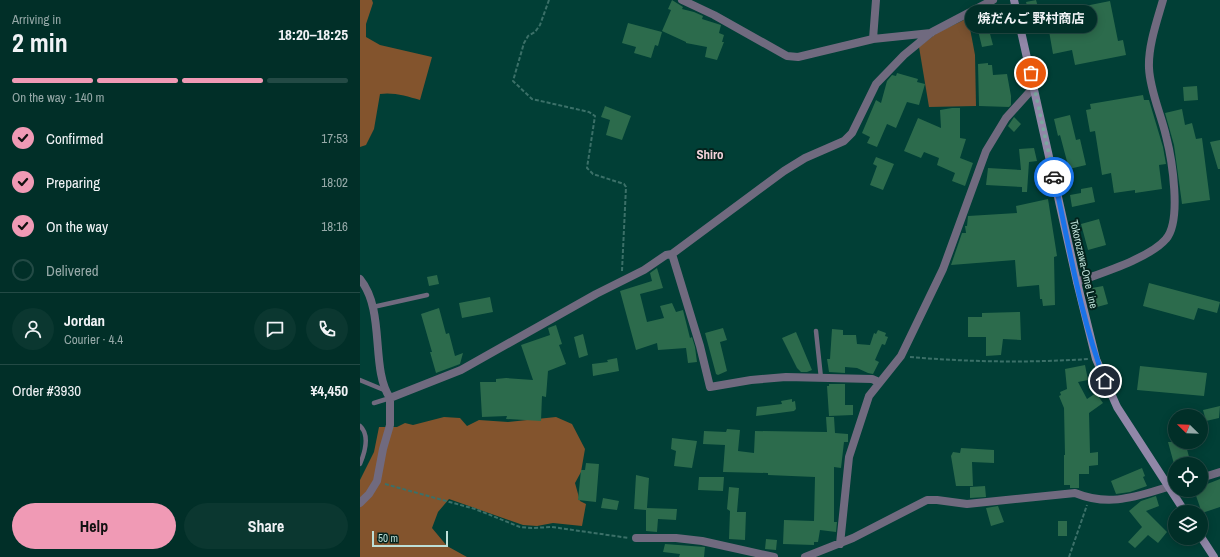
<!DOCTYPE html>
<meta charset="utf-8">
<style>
:root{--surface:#012f28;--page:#0b3730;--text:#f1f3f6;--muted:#96a9a8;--line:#234a45;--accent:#f09ab5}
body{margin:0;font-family:"Archivo Narrow","Noto Sans JP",sans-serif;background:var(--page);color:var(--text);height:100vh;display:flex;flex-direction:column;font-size:15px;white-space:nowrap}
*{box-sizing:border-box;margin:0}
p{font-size:13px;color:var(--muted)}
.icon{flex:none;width:22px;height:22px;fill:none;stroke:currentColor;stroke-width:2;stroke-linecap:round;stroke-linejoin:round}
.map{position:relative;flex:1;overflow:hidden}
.side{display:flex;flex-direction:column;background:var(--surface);width:360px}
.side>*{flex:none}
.needle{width:26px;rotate:293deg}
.fabs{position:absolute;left:808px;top:409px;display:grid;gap:8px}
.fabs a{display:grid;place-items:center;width:40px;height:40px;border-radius:50%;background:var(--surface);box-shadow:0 2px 10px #0003,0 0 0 1px var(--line);font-size:20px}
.scale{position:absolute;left:12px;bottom:10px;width:76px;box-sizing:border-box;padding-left:4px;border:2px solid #bddfd7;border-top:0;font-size:11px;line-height:14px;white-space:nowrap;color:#bddfd7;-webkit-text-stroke:3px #04231d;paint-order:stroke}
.pin{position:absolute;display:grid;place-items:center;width:34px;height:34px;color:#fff;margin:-17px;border:2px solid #fff;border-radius:50%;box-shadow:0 1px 4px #0007}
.courier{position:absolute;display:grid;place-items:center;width:40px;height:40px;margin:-20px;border:3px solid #1a73e8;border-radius:50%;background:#fff;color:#222;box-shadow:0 1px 5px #0007}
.bubble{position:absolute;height:28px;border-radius:14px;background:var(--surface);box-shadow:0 2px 10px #0003,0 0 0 1px var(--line);font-size:13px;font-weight:700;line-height:28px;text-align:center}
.summary em{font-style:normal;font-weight:700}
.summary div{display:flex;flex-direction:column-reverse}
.summary{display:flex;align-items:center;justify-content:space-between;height:68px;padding:0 12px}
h1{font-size:26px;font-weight:700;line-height:30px}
.bar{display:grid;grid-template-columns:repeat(4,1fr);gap:6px 4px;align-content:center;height:48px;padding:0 12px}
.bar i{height:5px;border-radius:3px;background:var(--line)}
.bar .on{background:var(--accent)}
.bar p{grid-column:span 4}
.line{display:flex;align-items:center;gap:10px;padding:0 12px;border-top:1px solid var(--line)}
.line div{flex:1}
.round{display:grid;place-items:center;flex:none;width:42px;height:42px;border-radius:21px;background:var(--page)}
ol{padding:0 12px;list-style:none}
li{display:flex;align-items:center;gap:12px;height:44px}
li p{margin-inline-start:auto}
li .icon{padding:4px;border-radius:50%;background:var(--accent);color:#111;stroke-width:4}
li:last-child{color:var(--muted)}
li i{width:22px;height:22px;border:2px solid var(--line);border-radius:50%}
.primary-button{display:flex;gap:8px;margin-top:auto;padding:8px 12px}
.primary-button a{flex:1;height:46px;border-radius:24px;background:var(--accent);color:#111;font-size:16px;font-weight:700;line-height:46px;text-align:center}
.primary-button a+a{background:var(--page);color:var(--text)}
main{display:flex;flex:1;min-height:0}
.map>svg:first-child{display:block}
.green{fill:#7a5230}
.forest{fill:#83542d}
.building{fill:#2c6b4c}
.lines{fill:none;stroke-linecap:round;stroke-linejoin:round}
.path{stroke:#3b7068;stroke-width:2;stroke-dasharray:4 2;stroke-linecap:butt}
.service{stroke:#706a7f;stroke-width:4.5}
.minor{stroke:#706a7f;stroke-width:8}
.secondary{stroke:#9187a8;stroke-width:8}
.done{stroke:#7ba79f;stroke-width:4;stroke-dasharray:0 7.2}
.route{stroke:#1a73e8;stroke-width:5}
.labels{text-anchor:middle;stroke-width:4;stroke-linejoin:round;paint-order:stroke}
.street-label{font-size:11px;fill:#bddfd7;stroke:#04231d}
.quarter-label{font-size:13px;font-weight:bold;fill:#f5d3dc;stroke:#04231d}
</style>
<main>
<section class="side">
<div class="summary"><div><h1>2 min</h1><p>Arriving in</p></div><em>18:20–18:25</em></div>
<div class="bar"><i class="on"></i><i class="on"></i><i class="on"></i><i></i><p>On the way · 140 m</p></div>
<ol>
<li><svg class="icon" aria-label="check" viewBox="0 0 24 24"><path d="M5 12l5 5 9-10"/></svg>Confirmed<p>17:53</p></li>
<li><svg class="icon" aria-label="check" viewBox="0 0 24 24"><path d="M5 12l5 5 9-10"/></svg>Preparing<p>18:02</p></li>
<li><svg class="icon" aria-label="check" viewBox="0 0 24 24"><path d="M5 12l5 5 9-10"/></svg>On the way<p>18:16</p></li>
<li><i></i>Delivered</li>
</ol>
<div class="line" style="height:72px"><a class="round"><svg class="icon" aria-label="person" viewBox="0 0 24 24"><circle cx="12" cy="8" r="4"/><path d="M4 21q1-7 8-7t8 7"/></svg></a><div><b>Jordan</b><p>Courier · 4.4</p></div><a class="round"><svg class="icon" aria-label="chat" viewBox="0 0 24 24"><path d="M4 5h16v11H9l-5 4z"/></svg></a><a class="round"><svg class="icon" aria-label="phone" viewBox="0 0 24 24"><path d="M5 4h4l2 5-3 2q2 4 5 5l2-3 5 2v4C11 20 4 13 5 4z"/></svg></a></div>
<div class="line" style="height:52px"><div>Order #3930</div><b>¥4,450</b></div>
<div class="primary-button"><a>Help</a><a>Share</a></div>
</section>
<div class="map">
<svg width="860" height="557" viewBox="0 0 860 557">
<rect width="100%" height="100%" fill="#013f36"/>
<!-- green -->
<path class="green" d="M608,18L615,55L616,106L569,107L559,47L577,33Z"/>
<!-- forest -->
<path class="forest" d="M0,0H12L13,3L6,24V37L20,45L72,57L60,100C47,96 33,92 20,94L14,129L6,145L0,147Z
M84,417L100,418L107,426L119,420L148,422L196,417L212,424L225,449L221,472L215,483L220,501L226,504L222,526L193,523L177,526L163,525L89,499L78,512L72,528L87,546L107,557H0V480L14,452L19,427H37L45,423L53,425Z"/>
<!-- building -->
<path class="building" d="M312,0L323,7L322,9L334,12L343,16L342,19L361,25L359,33L364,35L362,42H364L357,60L345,57L347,47L326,43V42L302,31L311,10L308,9Z
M676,0L680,14H683L685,24L672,26L666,2Z
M750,1L758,41L763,40L766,55L715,65L712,50L693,54L689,31L708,28L705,10Z
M625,15L633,45L622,47L615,18Z
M268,23L302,32L298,46L295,45L291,58L274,53L276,47L262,43Z
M628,63V65H632L633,75L647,74L651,96V105L649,107L619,106L618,64Z
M537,73L558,79L557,82L565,84L559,105L547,102L536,128L527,124L517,147L507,143L510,137L502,133L516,100L521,103L527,81L532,75L536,76Z
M837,86L838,100L824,101L823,87Z
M783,95L784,100H789L803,147L806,164L799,165L802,189L775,193V190L754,193L751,173L742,175L735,131L730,132L726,110L731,109L730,104Z
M245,106L271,116L262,140L246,135L250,120L241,117Z
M592,108H600V138L606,139L600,158L613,163L605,186L592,181L595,173L577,165L579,158L564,152L561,158L544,151L558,118L581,128L580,110Z
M822,109L825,125L832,123L836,139L842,138L850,200L822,204L814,145L805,113Z
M710,115L716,140L720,139L726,165L709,169L700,135L698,136L694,119Z
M654,117L661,124L654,132L648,126Z
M860,140V169H858L850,142Z
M674,148L677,161L669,162L667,192H662V187L626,185L628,168L661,170L659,149Z
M516,157L534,164L523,190L510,185L517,166L513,164Z
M732,187L735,202L712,207L710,195L721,193V189Z
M688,199L697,256L694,257L695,305L683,306L682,299H680L679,285L657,287L655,260L591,265L602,233H606L605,226H607L608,216L657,213L656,206Z
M739,219L746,245L728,250L721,224Z
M297,268L303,288L280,294L287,322L304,318L300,306L312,303L316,312L323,310L330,338L332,337L335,347L337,362L328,363L326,348L298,350L297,343L276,350L260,291L292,281L290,273Z
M77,275L79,284L69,286L67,277Z
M789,283L860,302L857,313L838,308L834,320L783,306Z
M743,286L748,304L737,307L732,288Z
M130,297L133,312L102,318L99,303Z
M79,308L86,334L89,333L95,356L103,353L100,364L76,373L70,352H72L61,314Z
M660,312L661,340L643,339L641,355L626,356V337H608V317H622V313Z
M196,325L202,344L199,345L206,364L188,371L186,397L182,396L181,421L146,419L147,416L122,417L120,382H136V379L146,378L173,380L161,345L190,335L188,328Z
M363,328L367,340L360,342L367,371L358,375L356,374L345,333Z
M472,329L483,330V335H496L497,344L510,345L514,333L516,334L518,330L526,333L525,336L528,337L525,345L522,344L515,360L519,362L513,374L508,373L497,368L485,367V373L469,372L467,359H470Z
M436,332L452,370L447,372H441L437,368L422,338Z
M223,334L228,355L219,358L214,337Z
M257,358L259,371L233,376L232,364L248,362L247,360Z
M725,365L728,380L718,382L727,399L736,393L743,403L729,413L730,453L738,452V465L729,466V474H719V488H710V485H704V455H705L704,408L699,396L701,395L700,392L707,389L705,369Z
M780,366L847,373L844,396L777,390Z
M469,384H485V405H493V415L469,416L467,386H469Z
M432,399V402L435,401L436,409L434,411L396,416L397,407L422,404L421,401Z
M860,406L859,418L846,421L843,410Z
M466,417H474L475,433L488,434V442H484L481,468L474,467V522H477L476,532L460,530L458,542H454V545L423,544L424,520L454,521L455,477L408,475V473L363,472L365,445L343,444L344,431L366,432L367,429L380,430L378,451L394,453L395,431L467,432Z
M312,438L337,441L332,468L314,466L316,451L311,449Z
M808,442H825L831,464H814Z
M601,448L634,450V463L612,462L613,486H596L591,456L593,452L600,453Z
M226,463L239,464L236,502L218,500L221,470H225Z
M782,468L785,476L783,477L787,486L770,492L756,494L751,481Z
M276,475L289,478L287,508L317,509L316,520L298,519L297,532L286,531V510L274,509Z
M339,477H364L363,491L338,490Z
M860,479V507L842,513L834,490H841L842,486Z
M625,486L626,497L610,498V487Z
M369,487L379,488L377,512H386L385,540L369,539L370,511L367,509Z
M796,496L799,506L786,511L807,532L798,543L788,535L775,548L768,542L782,527L769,511L781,501Z
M243,498L259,501L257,510L241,508Z
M638,506L644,522L631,526L626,508Z
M698,521H707V536H698Z
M406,539L417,540L416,550L405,549Z
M305,544L345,547L344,557H319L320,554L303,552Z"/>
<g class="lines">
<!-- path -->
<path class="path" d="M189,0L180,25L175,32L168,36L164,43L153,81L172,99L229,112L235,116L227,168L233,174L264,184L266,187L262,271
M550,357C609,362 669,363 728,359
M25,484L115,509L160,527L172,528L192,527L269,538
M709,557L727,505"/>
<!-- service -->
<path class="service" d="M13,307L67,295
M456,331L461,378
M0,380L24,390
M14,403L30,398
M0,426C10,435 5,452 0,464"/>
<!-- minor -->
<path class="minor" d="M322,0L354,15L427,56L438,57L513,39L571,33
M513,39L516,0
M312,254L340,346L350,387L391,380L426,377L512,379L519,382
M0,279C26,311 10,368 30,398
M717,282C741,273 790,258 806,239C822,221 812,159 806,136C801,114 790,91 789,68C788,46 797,21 803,0
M841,478L860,472
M0,503L9,494L17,481L23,449L30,425V398L101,370L236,294L284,270L306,255L312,254L424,171L445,158L484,141L492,133L516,84L544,55L572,32L633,0
M276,538H316L342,541L414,557
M480,544L489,457L509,396L541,356L583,269L626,151L646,118L674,87
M445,557L493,538L567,500H577L607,504L715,493C752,508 779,495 815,485"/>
<!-- secondary -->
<path class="secondary" d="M654,0L717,282L736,359L757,407L825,512
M841,537L854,557"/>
</g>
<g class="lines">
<!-- done -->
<path class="done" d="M671,73L694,177"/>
<!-- route -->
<path class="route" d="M694,177C709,245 720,316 745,381"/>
</g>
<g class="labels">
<!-- street labels -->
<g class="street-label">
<text transform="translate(724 264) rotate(77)" y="4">Tokorozawa-Ome Line</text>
</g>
<!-- quarter labels -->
<g class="quarter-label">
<text x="350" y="159">Shiro</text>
</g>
</g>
</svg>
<div class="fabs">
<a><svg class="needle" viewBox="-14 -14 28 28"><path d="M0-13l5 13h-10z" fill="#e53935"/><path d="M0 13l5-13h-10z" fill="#96a9a8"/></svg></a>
<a><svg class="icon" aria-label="locate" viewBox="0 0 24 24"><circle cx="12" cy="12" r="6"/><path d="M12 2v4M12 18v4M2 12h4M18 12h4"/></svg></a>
<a><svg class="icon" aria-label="layers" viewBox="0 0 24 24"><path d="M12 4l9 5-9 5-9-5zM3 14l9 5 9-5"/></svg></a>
</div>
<div class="scale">50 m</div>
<div class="pin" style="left:671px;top:73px;background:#ea580c"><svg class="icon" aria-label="bag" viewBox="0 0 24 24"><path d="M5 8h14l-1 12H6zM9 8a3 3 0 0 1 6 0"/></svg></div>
<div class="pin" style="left:745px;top:381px;background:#1f2937"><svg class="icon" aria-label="home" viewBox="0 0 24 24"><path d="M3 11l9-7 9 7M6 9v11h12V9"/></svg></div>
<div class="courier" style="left:694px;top:177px"><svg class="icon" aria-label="car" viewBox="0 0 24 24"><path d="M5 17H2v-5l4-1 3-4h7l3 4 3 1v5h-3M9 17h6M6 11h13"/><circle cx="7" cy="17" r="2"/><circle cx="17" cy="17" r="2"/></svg></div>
<div class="bubble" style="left:605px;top:5px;width:132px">焼だんご 野村商店</div>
</div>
</main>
